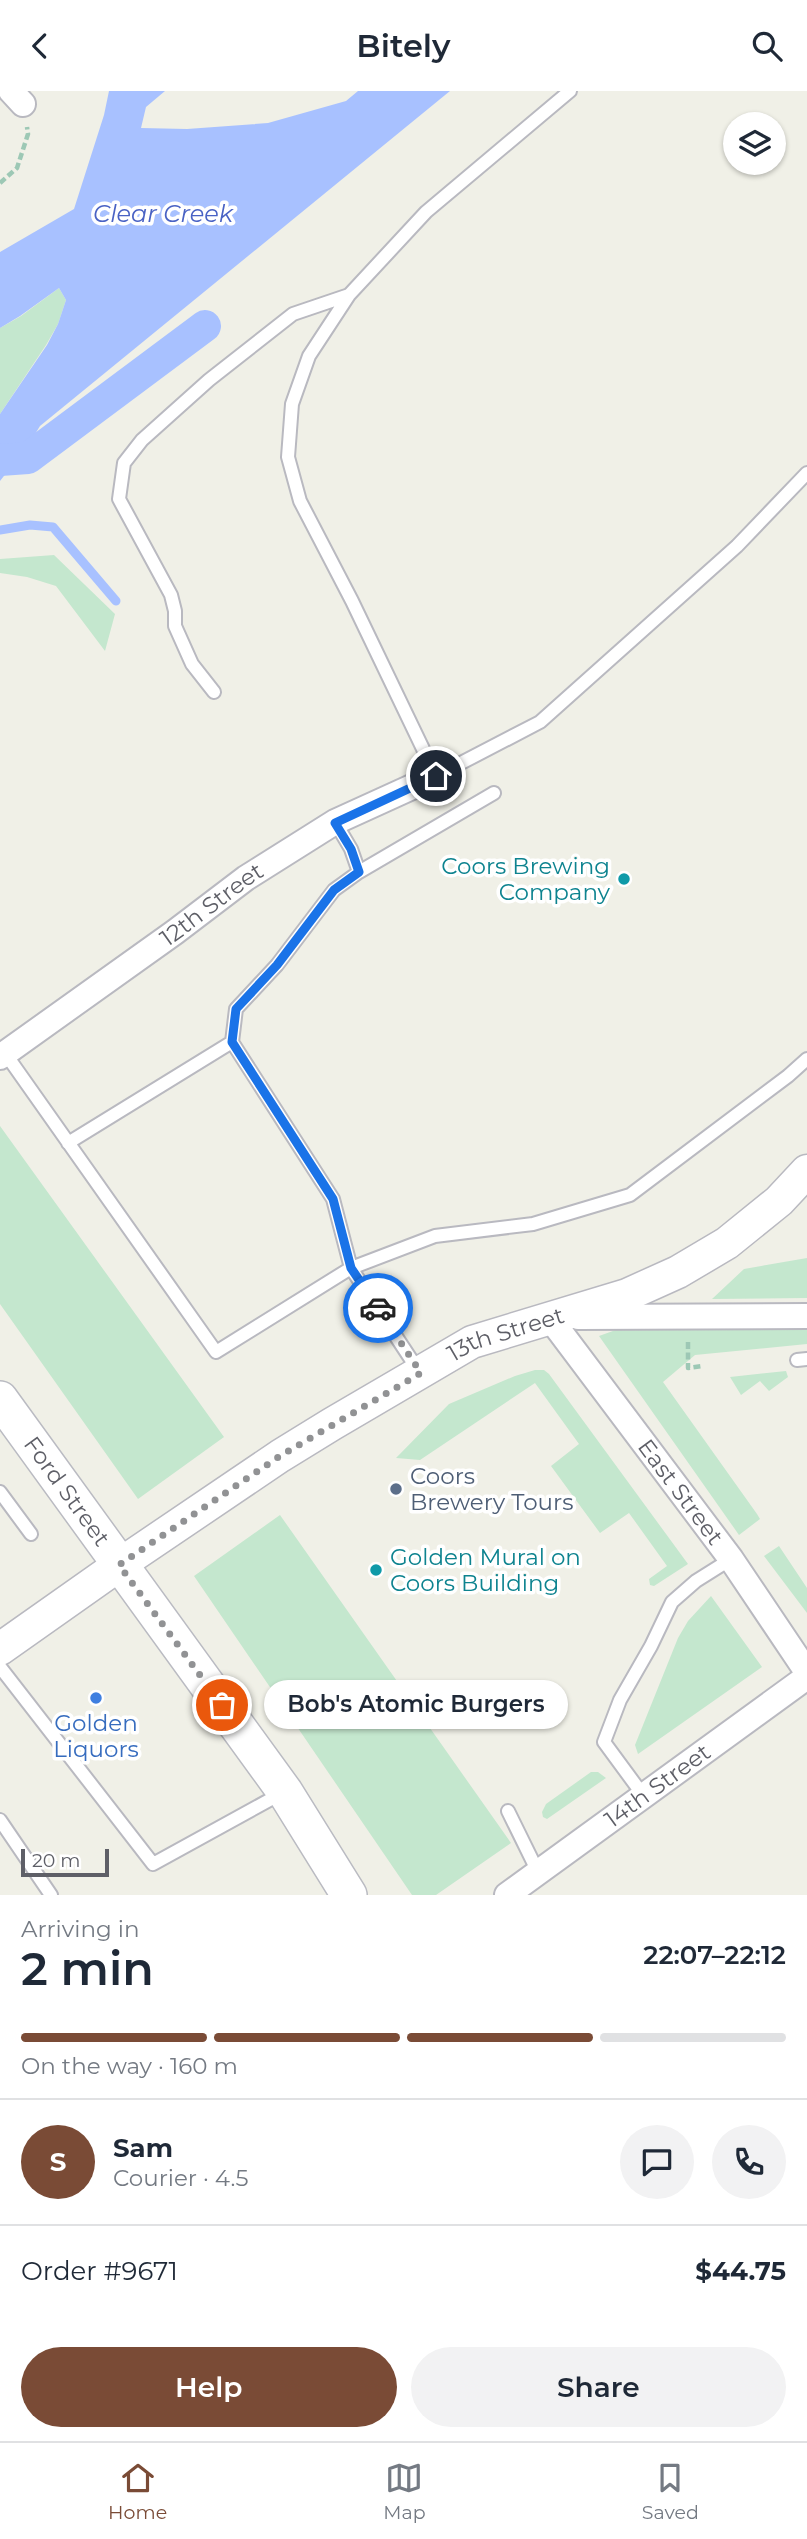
<!DOCTYPE html>
<meta charset="utf-8">
<style>
:root{--surface:#fff;--page:#f2f2f3;--text:#1f2937;--muted:#747a83;--line:#e0e1e3;--accent:#7a4b36}
body{margin:0;font-family:Montserrat,sans-serif;background:var(--page);color:var(--text);height:100vh;display:flex;flex-direction:column;font-size:26px;white-space:nowrap}
*{box-sizing:border-box;margin:0}
p{font-size:23px;color:var(--muted)}
.icon{flex:none;width:38px;height:38px;fill:none;stroke:currentColor;stroke-width:2;stroke-linecap:round;stroke-linejoin:round}
.map{position:relative;height:1804px;overflow:hidden}
.panel{display:flex;flex-direction:column;background:var(--surface);flex:1}
.panel>*{flex:none}
.tools{position:absolute;left:723px;top:21px;display:grid;gap:14px}
.tools a{display:grid;place-items:center;width:63px;height:63px;border-radius:50%;background:var(--surface);box-shadow:0 2px 5px #0004;font-size:35px}
.scale{position:absolute;left:21px;bottom:18px;width:88px;box-sizing:border-box;padding-left:7px;border:4px solid #5e5f67;border-top:0;font-size:19px;line-height:24px;white-space:nowrap;color:#5e5f67;-webkit-text-stroke:5px #fff;paint-order:stroke}
.pin{position:absolute;display:grid;place-items:center;width:60px;height:60px;color:#fff;margin:-30px;border:4px solid #fff;border-radius:50%;box-shadow:0 2px 7px #0007}
.courier{position:absolute;display:grid;place-items:center;width:70px;height:70px;margin:-35px;border:5px solid #1a73e8;border-radius:50%;background:#fff;color:#222;box-shadow:0 2px 9px #0007}
.bubble{position:absolute;height:49px;border-radius:24px;background:var(--surface);box-shadow:0 2px 5px #0004;font-size:23px;font-weight:600;line-height:49px;text-align:center}
.headline em{font-style:normal;font-weight:600}
.headline div{display:flex;flex-direction:column-reverse}
.headline{display:flex;align-items:center;justify-content:space-between;height:119px;padding:0 21px}
h1{font-size:46px;font-weight:600;line-height:52px}
.bar{display:grid;grid-template-columns:repeat(4,1fr);gap:10px 7px;align-content:center;height:84px;padding:0 21px}
.bar i{height:9px;border-radius:5px;background:var(--line)}
.bar .active{background:var(--accent)}
.bar p{grid-column:span 4}
.line{display:flex;align-items:center;gap:18px;padding:0 21px;border-top:2px solid var(--line)}
.line div{flex:1}
.round{display:grid;place-items:center;flex:none;width:74px;height:74px;border-radius:37px;background:var(--page)}
.button{display:flex;gap:14px;margin-top:auto;padding:14px 21px}
.button a{flex:1;height:80px;border-radius:42px;background:var(--accent);color:#fff;font-size:28px;font-weight:600;line-height:80px;text-align:center}
.button a+a{background:var(--page);color:var(--text)}
header{display:flex;justify-content:space-between;align-items:center;height:91px;padding:0 21px;background:var(--surface);font-size:32px;font-weight:600}
.dock{display:flex;justify-content:space-around;align-items:center;height:98px;border-top:2px solid var(--line);background:var(--surface);font-size:19px;color:var(--muted)}
.dock a{display:grid;justify-items:center;gap:4px}
.dock .active{color:var(--accent)}
.map>svg:first-child{display:block}
.green{fill:#c4e7ce}
.water{fill:#a8c1ff}
.lines{fill:none;stroke-linecap:round;stroke-linejoin:round}
.stream{stroke:#a8c1ff;stroke-width:9}
.canal{stroke:#a8c1ff;stroke-width:32}
.service-casing{stroke:#b9b9c0;stroke-width:16}
.minor-casing{stroke:#b9b9c0;stroke-width:28}
.tertiary-casing{stroke:#b9b9c0;stroke-width:35}
.secondary-casing{stroke:#babbc2;stroke-width:38}
.path{stroke:#9dc8b5;stroke-width:4.5;stroke-dasharray:7 3.5;stroke-linecap:butt}
.service{stroke:#fff;stroke-width:12}
.minor{stroke:#fff;stroke-width:24}
.tertiary{stroke:#fff;stroke-width:32}
.secondary{stroke:#fff;stroke-width:35}
.done{stroke:#919294;stroke-width:7;stroke-dasharray:0 12.6}
.route{stroke:#1a73e8;stroke-width:9}
.culture-dot{fill:#0f9aa8;stroke:#fff;stroke-width:2.5}
.service-dot{fill:#5c6f8a;stroke:#fff;stroke-width:2.5}
.shop-dot{fill:#3f7fe0;stroke:#fff;stroke-width:2.5}
.labels{text-anchor:middle;stroke-width:7;stroke-linejoin:round;paint-order:stroke}
.culture-label{font-size:23px;fill:#0d838f;stroke:#fff;text-anchor:end}
.street-label{font-size:23px;fill:#5e5f67;stroke:#fff}
.service-label{font-size:23px;fill:#4e5e75;stroke:#fff;text-anchor:start}
.shop-label{font-size:23px;fill:#366cbe;stroke:#fff}
.water-label{font-size:24px;font-style:italic;fill:#4962c4;stroke:#fff}
</style>
<header><svg class="icon" aria-label="back" viewBox="0 0 24 24"><path d="M15 5l-7 7 7 7"/></svg>Bitely<svg class="icon" aria-label="search" viewBox="0 0 24 24"><circle cx="10" cy="10" r="6"/><path d="M15 15l6 6"/></svg></header>
<div class="map">
<svg width="807" height="1804" viewBox="0 0 807 1804">
<rect width="100%" height="100%" fill="#f0f0e7"/>
<!-- green -->
<path class="green" d="M59,197L66,209L58,233L46,254L0,323V237L21,225Z
M54,464L115,523L105,560L56,495L27,486L0,482V468Z
M0,1035L224,1346L138,1408L0,1213Z
M807,1167V1207L712,1208L744,1178Z
M624,1236L807,1238V1253L695,1264L663,1291L757,1423L760,1428L739,1444L599,1245Z
M535,1279H544L549,1283L688,1473L654,1495L650,1494L649,1488L667,1475L629,1422L600,1442L551,1375L579,1353L535,1292L420,1369L396,1367L449,1313L515,1285Z
M786,1280L788,1286L769,1300L760,1290L741,1304L730,1286Z
M280,1424L511,1752L436,1804H412L194,1485Z
M779,1455L807,1497V1522L764,1465Z
M711,1505L762,1576L638,1663L635,1654L678,1547L688,1530Z
M591,1681H598L606,1687L547,1728L543,1726L542,1721L546,1713Z"/>
<!-- water -->
<path class="water" d="M109,0H165L146,16L141,37L187,38L268,32L346,10L358,0H450L40,335L29,353L0,390V323L47,254L58,233L66,209L59,197L20,225L0,237V161L74,118L104,24Z"/>
<g class="lines">
<!-- stream -->
<path class="stream" d="M0,439L30,434L53,436L116,510"/>
<!-- canal -->
<path class="canal" d="M0,369L28,367L205,235"/>
<defs>
<path id="service" d="M570,0L426,121L349,204L309,265L292,313L288,366L300,410L352,510L436,685L540,631L737,455L807,382
M214,601L192,573L175,535V520L171,504L119,408L124,372L142,349L209,289L293,223L349,204
M335,731L351,758L359,781L494,702
M232,951L236,918L277,874L334,799L359,781
M5,962L216,1261L351,1177L420,1282
M68,1052L232,951L333,1108L351,1177L435,1145L533,1133L630,1104L788,985L807,968
M797,1269L807,1268
M0,1401L31,1443
M0,1576L153,1773L284,1701
M643,1704L604,1651L620,1609L651,1555L672,1511L696,1490L731,1468
M508,1720L538,1781
M0,1729L51,1804"/>
<g id="minor">
<path d="M11,0L23,13"/>
<path id="s1" d="M0,966L175,841L246,787L335,731L436,685"/>
<path id="s2" d="M549,1226L731,1468L807,1581"/>
<path d="M578,1226L807,1225"/>
<path id="s3" d="M507,1804L807,1586"/>
</g>
<g id="tertiary">
<path id="s4" d="M0,1558L119,1474L280,1365L332,1333L472,1251L627,1204L678,1181L727,1152L779,1110L807,1080"/>
</g>
<g id="secondary">
<path id="s5" d="M0,1308L285,1701L349,1804"/>
</g>
</defs>
<!-- service casing -->
<use href="#service" class="service-casing"/>
<!-- minor casing -->
<use href="#minor" class="minor-casing"/>
<!-- tertiary casing -->
<use href="#tertiary" class="tertiary-casing"/>
<!-- secondary casing -->
<use href="#secondary" class="secondary-casing"/>
<!-- path -->
<path class="path" d="M0,92L17,77L28,43L27,36
M688,1251V1277L702,1275"/>
<!-- service -->
<use href="#service" class="service"/>
<!-- minor -->
<use href="#minor" class="minor"/>
<!-- tertiary -->
<use href="#tertiary" class="tertiary"/>
<!-- secondary -->
<use href="#secondary" class="secondary"/>
</g>
<g class="lines">
<!-- done -->
<path class="done" d="M222,1614L119,1474L280,1365L421,1282L378,1217"/>
<!-- route -->
<path class="route" d="M378,1217L351,1177L333,1108L232,951L236,918L277,874L334,799L359,781L351,758L335,732L436,685"/>
</g>
<!-- markers -->
<g class="culture-dot">
<circle cx="624" cy="788" r="7"/>
<circle cx="376" cy="1479" r="7"/>
</g>
<circle class="service-dot" cx="396" cy="1398" r="7"/>
<circle class="shop-dot" cx="96" cy="1607" r="7"/>
<g class="labels">
<!-- culture labels -->
<g class="culture-label">
<text x="610" y="783">Coors Brewing<tspan x="610" dy="26">Company</tspan></text>
<text x="390" y="1474" text-anchor="start">Golden Mural on<tspan x="390" dy="26">Coors Building</tspan></text>
</g>
<!-- street labels -->
<g class="street-label">
<text dy="8" stroke="none"><textPath href="#s1" startOffset="261">12th Street</textPath></text>
<text dy="8" stroke="none"><textPath href="#s4" startOffset="598">13th Street</textPath></text>
<text dy="8" stroke="none"><textPath href="#s5" startOffset="114">Ford Street</textPath></text>
<text dy="8" stroke="none"><textPath href="#s2" startOffset="219">East Street</textPath></text>
<text dy="8" stroke="none"><textPath href="#s3" startOffset="186">14th Street</textPath></text>
</g>
<!-- service labels -->
<g class="service-label">
<text x="410" y="1393">Coors<tspan x="410" dy="26">Brewery Tours</tspan></text>
</g>
<!-- shop labels -->
<g class="shop-label">
<text x="96" y="1640">Golden<tspan x="96" dy="26">Liquors</tspan></text>
</g>
<!-- water labels -->
<g class="water-label">
<text x="163" y="131">Clear Creek</text>
</g>
</g>
</svg>
<div class="tools">
<a><svg class="icon" aria-label="layers" viewBox="0 0 24 24"><path d="M12 4l9 5-9 5-9-5zM3 14l9 5 9-5"/></svg></a>
</div>
<div class="scale">20 m</div>
<div class="pin" style="left:222px;top:1614px;background:#ea580c"><svg class="icon" aria-label="bag" viewBox="0 0 24 24"><path d="M5 8h14l-1 12H6zM9 8a3 3 0 0 1 6 0"/></svg></div>
<div class="pin" style="left:436px;top:685px;background:#1f2937"><svg class="icon" aria-label="home" viewBox="0 0 24 24"><path d="M3 11l9-7 9 7M6 9v11h12V9"/></svg></div>
<div class="courier" style="left:378px;top:1217px"><svg class="icon" aria-label="car" viewBox="0 0 24 24"><path d="M5 17H2v-5l4-1 3-4h7l3 4 3 1v5h-3M9 17h6M6 11h13"/><circle cx="7" cy="17" r="2"/><circle cx="17" cy="17" r="2"/></svg></div>
<div class="bubble" style="left:264px;top:1589px;width:304px">Bob's Atomic Burgers</div>
</div>
<section class="panel">
<div class="headline"><div><h1>2 min</h1><p>Arriving in</p></div><em>22:07–22:12</em></div>
<div class="bar"><i class="active"></i><i class="active"></i><i class="active"></i><i></i><p>On the way · 160 m</p></div>
<div class="line" style="height:126px"><b class="round" style="background:var(--accent);color:#fff">S</b><div><b>Sam</b><p>Courier · 4.5</p></div><a class="round"><svg class="icon" aria-label="chat" viewBox="0 0 24 24"><path d="M4 5h16v11H9l-5 4z"/></svg></a><a class="round"><svg class="icon" aria-label="phone" viewBox="0 0 24 24"><path d="M5 4h4l2 5-3 2q2 4 5 5l2-3 5 2v4C11 20 4 13 5 4z"/></svg></a></div>
<div class="line" style="height:91px"><div>Order #9671</div><b>$44.75</b></div>
<div class="button"><a>Help</a><a>Share</a></div>
</section>
<nav class="dock">
<a class="active"><svg class="icon" aria-label="home" viewBox="0 0 24 24"><path d="M3 11l9-7 9 7M6 9v11h12V9"/></svg>Home</a>
<a><svg class="icon" aria-label="map" viewBox="0 0 24 24"><path d="M3 6l6-2 6 2 6-2v14l-6 2-6-2-6 2zM9 4v14M15 6v14"/></svg>Map</a>
<a><svg class="icon" aria-label="saved" viewBox="0 0 24 24"><path d="M7 4h10v16l-5-4-5 4z"/></svg>Saved</a>
</nav>
